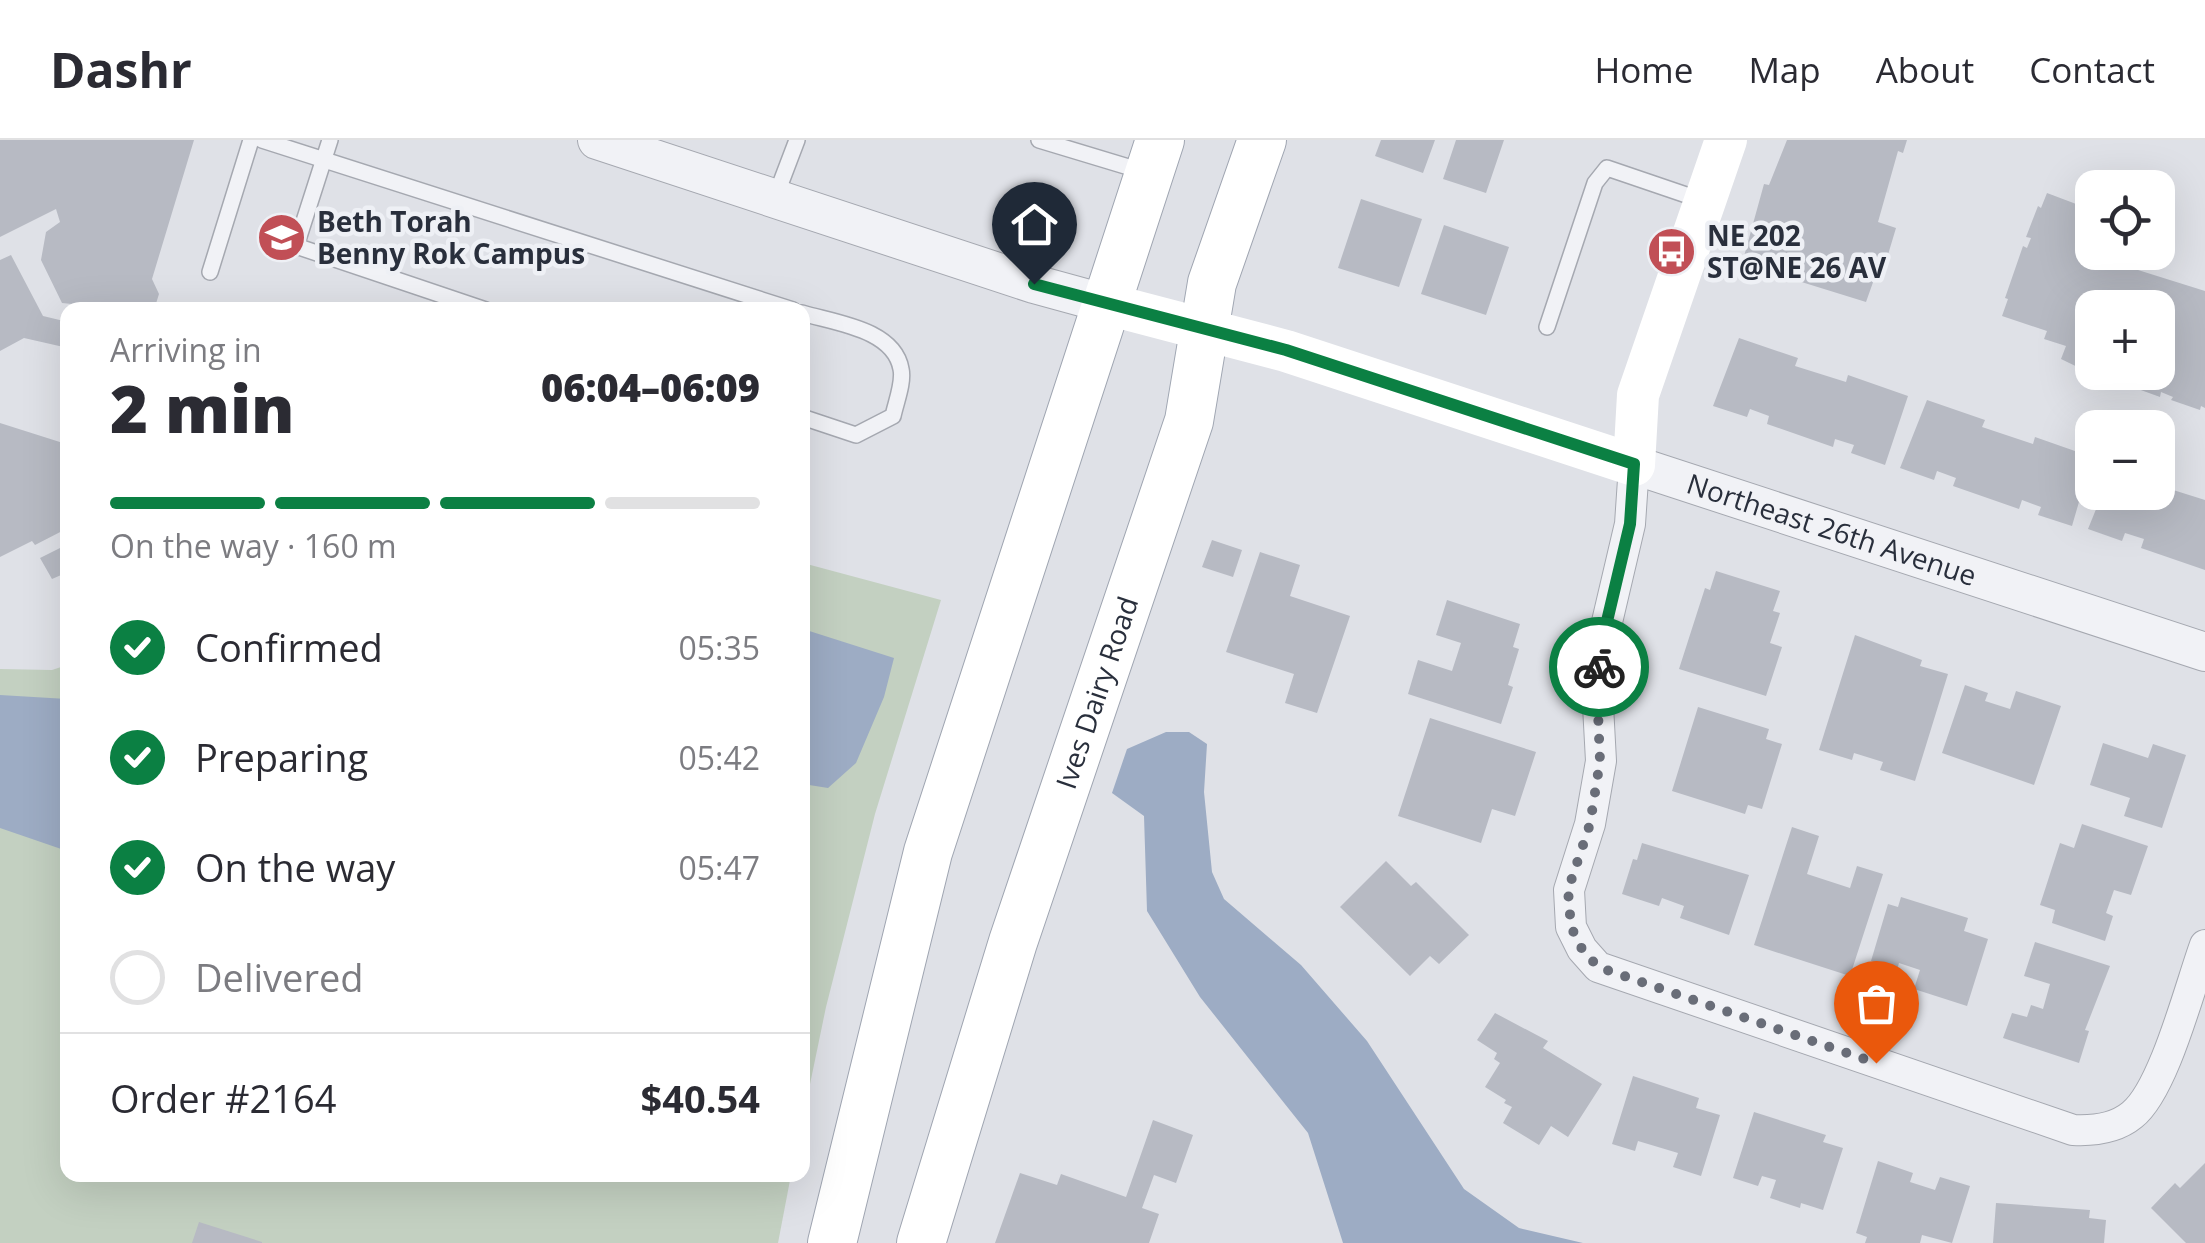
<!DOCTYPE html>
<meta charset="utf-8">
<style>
:root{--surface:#fff;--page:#f2f2f3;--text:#2b2b33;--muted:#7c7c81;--line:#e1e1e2;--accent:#0b8043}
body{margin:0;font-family:"Open Sans",sans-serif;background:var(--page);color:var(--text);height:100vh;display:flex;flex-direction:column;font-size:38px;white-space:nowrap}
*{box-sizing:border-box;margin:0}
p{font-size:32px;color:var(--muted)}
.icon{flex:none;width:55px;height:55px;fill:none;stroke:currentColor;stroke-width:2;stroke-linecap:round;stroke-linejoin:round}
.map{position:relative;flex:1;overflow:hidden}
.side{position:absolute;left:60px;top:162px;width:750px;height:880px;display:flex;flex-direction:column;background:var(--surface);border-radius:20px;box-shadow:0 10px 40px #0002}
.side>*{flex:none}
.fabs{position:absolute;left:2075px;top:30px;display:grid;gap:20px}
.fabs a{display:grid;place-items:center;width:100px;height:100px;border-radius:20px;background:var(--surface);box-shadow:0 10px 40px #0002;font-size:50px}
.pin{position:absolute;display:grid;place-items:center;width:85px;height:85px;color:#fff;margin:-102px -42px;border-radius:50% 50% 50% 0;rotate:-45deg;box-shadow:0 0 10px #0007}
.pin .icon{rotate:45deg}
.courier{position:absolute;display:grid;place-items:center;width:100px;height:100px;margin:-50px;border:8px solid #0b8043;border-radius:50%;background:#fff;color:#222;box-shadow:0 2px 12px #0007}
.summary em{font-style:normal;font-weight:800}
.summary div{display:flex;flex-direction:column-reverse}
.summary{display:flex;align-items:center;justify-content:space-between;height:170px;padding:0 50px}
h1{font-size:65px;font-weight:800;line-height:75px}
.bar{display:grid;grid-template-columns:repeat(4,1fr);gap:15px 10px;align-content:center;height:120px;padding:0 50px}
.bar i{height:12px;border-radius:8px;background:var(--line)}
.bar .on{background:var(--accent)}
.bar p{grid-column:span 4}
.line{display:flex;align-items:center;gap:25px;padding:0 50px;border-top:2px solid var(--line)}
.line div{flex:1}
ol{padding:0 50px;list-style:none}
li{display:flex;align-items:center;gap:30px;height:110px}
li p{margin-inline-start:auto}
li .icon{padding:10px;border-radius:50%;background:var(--accent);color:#fff;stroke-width:4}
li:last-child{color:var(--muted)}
li i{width:55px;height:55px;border:5px solid var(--line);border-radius:50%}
header{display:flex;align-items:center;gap:60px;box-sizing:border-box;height:140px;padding:0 50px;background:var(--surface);border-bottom:2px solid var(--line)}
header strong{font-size:48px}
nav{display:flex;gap:55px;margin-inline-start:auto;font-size:35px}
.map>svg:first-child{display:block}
.green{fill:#c3d0c1}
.water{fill:#9dacc4}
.building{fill:#b7bac3}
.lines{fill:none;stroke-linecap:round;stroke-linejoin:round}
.service-casing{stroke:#a5a8b0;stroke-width:18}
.minor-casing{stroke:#a5a8b0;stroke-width:32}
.tertiary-casing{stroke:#a5a8b0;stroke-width:40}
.primary-casing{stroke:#9fa5b1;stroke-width:50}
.service{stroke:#f1f2f6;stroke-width:15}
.minor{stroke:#f1f2f6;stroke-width:30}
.tertiary{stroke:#f1f2f6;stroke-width:38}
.secondary{stroke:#fff;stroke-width:42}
.primary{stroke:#fff;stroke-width:48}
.done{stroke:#696d78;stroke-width:10;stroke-dasharray:0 18}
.route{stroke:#0b8043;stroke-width:12}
.labels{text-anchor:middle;stroke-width:9;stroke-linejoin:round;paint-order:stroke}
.poi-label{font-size:28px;font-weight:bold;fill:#292f3c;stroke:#eef0f5;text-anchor:start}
.street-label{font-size:28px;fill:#292f3c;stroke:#eef0f5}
</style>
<header>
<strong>Dashr</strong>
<nav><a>Home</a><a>Map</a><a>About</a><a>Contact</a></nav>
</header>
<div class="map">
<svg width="2205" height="1103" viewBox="0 0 2205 1103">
<rect width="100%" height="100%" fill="#dfe1e7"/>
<!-- green -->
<path class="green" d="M803,423L941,460L875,674L826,867L803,978Z
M67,525L68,1035H791L778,1103H0V529L52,530Z"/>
<!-- water -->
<path class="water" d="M803,489L894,518L884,557L856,623L828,648L803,644Z
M0,555L67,559V711L0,688Z
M1166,592H1189L1207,604L1204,652L1212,732L1224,759L1301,825L1367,901L1464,1049L1519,1088L1583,1103H1343L1308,993L1200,857L1147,771L1144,676L1112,653L1127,609Z"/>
<!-- building -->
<path class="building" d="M0,0H194L152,139L159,154L154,170H73L72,164L62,163L41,120L46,92L60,82L56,69L0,97Z
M1381,0H1435L1423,33L1375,16Z
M1456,0H1504L1486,53L1443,39Z
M1787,0H1907L1903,13L1898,11L1878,82L1896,88L1887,118L1882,117L1866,162L1795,140L1797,136L1787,133L1786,137L1743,120L1764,44L1769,45Z
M2047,53L2092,70V112H2099L2097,118L2114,119L2139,128L2138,130L2205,151V268L2201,266L2200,270L2171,260L2173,257L2161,252L2160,257L2138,249L2139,246L2101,233L2158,232V168H2092V234L2061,219L2066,206L2044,199L2047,191L2002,176L2008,159L2005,158L2023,106L2027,108L2031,98L2026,97L2038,66L2041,68Z
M1361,59L1422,79L1399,147L1338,128Z
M1444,85L1509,107L1486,175L1421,154Z
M11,115L43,176L68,182V208L24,198L0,211V120Z
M1739,198L1798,218L1795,226L1846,242L1848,235L1908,256L1885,325L1851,313L1854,305L1835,299L1833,307L1767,284L1769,276L1750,269L1747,277L1713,266Z
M1927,260L1985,280L1982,287L2033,304L2035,297L2092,317L2072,386L2038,375L2041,367L2022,360L2019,369L1953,346L1956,338L1937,331L1934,340L1900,328Z
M0,283L63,303L68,300V388L35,405L32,401L0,417Z
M2158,337L2173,342L2170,349L2205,360V430L2141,408L2144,399L2125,393L2122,401L2088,389L2103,352H2158Z
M1212,400L1242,410L1233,437L1202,427Z
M68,404V432L52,439L40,418Z
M1260,412L1300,425L1290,456L1350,476L1317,573L1285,563L1294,534L1226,512Z
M1716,431L1780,451L1773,471L1780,473L1770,503L1782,507L1766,556L1679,529L1705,448L1710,450Z
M1447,460L1520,484L1513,507L1519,509L1508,545L1513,547L1501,584L1408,554L1418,520L1452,531L1461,503L1436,495Z
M1855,495L1922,520L1920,526L1948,534L1915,641L1880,630L1883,622L1854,613L1852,620L1819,610Z
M1965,545L1988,553L1985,561L2010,569L2016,551L2061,566L2034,645L1942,613Z
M1698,567L1769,589L1766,599L1782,604L1762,669L1748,665L1745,674L1672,651Z
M1430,578L1536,612L1515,676L1492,669L1481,703L1398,676Z
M2103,603L2148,618L2153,604L2186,615L2162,688L2124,676L2130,658L2090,645Z
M2082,684L2148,706L2131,755L2114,750L2106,773L2113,776L2105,801L2052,783L2055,770L2040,765L2060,703L2074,708Z
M1792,687L1819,696L1807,734L1850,748L1857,726L1883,734L1850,836L1754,805Z
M1642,703L1749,735L1729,795L1680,778L1684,766L1662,758L1659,766L1622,754L1633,719L1637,720Z
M1386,721L1411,746L1416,742L1469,795L1439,824L1430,816L1410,836L1340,767Z
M1901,757L1968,778L1964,791L1988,799L1967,866L1914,849L1920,830L1899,823L1897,830L1871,821L1888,764L1898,767Z
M2035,802L2110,826L2085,890L2089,891L2079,923L2003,898L2012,873L2027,877L2031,865L2043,869L2050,844L2024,836Z
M1495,873L1548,901L1543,908L1602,944L1568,997L1551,986L1539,1005L1503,983L1512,967L1504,963L1506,960L1485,947L1500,923L1494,919L1497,913L1477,900Z
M1633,936L1699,958L1696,968L1720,975L1701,1036L1673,1027L1678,1013L1638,1001L1635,1011L1612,1004Z
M1754,972L1826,995L1823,1002L1843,1008L1823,1070L1801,1063L1800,1068L1770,1058L1776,1040L1762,1036L1758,1046L1733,1038Z
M1153,980L1193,995L1176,1043L1154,1035L1142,1068L1159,1074L1149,1103H995L1020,1033L1057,1045L1061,1034L1126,1057Z
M1878,1021L1913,1033L1910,1042L1935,1050L1940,1037L1970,1046L1952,1103L1922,1095L1920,1103H1865L1867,1097L1856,1093Z
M2205,1023V1103H2186L2151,1068L2175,1043L2180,1048Z
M1996,1063L2090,1070L2089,1078L2106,1080L2104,1103H1993Z
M199,1082L262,1102V1103H192Z"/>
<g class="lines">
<defs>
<path id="service" d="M262,0L793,170
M330,0L296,106L486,170
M1039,0L1145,32
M775,58L797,0
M210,132L251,0
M802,173C835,183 894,189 901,229C904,242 896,262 893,276L856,295L802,277
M1547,187L1595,43L1607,28L1701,60"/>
<path id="minor" d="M1634,325L1630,384L1603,499L1597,547L1601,621L1590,684L1569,750L1571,787L1582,809L1598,827L2073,990C2093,991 2115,989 2132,975C2164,950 2190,846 2205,805"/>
<g id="tertiary">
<path d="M597,0L1034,144L1107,164"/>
<path id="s1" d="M1634,325L2205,512"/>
</g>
<g id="primary">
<path d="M832,1103L928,712L1160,0"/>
<path id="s2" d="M921,1103L1013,802L1189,281L1212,143L1262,0"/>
</g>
</defs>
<!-- service casing -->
<use href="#service" class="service-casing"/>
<!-- minor casing -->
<use href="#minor" class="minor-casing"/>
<!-- tertiary casing -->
<use href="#tertiary" class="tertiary-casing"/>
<!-- primary casing -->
<use href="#primary" class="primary-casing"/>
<!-- service -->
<use href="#service" class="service"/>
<!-- minor -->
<use href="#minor" class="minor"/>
<!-- tertiary -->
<use href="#tertiary" class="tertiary"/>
<!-- secondary -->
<path class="secondary" d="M1107,164L1286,211L1634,325L1638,255L1726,0"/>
<!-- primary -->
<use href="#primary" class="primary"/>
</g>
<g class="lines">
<!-- done -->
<path class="done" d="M1599,527L1597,547L1600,621L1590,684L1568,750L1571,787L1582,809L1598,827L1876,923"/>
<!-- route -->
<path class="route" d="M1034,144L1286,210L1634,324L1630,384L1603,498L1599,527"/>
</g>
<!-- icons -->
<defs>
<symbol id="school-disc" viewBox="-11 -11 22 22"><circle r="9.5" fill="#c14f56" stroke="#eef0f5"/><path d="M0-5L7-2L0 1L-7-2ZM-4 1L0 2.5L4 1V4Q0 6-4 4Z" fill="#fff"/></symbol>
<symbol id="bus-disc" viewBox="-11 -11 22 22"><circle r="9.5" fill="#c14f56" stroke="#eef0f5"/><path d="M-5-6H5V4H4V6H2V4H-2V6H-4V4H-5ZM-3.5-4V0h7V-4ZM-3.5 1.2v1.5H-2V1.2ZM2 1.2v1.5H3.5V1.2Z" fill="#fff"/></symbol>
</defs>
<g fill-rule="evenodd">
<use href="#school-disc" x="254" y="70" width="55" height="55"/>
<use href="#bus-disc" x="1644" y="84" width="55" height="55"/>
</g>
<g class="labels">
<!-- poi labels -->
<g class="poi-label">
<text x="317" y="92">Beth Torah<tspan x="317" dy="32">Benny Rok Campus</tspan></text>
<text x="1707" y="106">NE 202<tspan x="1707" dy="32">ST@NE 26 AV</tspan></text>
</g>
<!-- street labels -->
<g class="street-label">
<text dy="10" stroke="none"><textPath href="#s1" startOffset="208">Northeast 26th Avenue</textPath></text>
<text dy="10" stroke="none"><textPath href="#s2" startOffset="578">Ives Dairy Road</textPath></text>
</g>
</g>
</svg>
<div class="fabs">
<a><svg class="icon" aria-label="locate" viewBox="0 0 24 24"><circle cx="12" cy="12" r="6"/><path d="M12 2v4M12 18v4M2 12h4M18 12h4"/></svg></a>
<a>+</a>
<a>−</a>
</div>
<div class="pin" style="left:1876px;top:923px;background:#ea580c"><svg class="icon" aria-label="bag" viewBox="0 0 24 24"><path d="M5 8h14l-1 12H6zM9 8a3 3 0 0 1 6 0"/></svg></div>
<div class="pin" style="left:1034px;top:144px;background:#1f2937"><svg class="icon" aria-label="home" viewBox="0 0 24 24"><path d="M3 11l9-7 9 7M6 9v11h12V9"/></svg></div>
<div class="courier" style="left:1599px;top:527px"><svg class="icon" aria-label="bike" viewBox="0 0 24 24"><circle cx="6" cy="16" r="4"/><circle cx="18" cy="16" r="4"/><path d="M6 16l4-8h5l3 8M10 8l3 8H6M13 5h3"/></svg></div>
<section class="side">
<div class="summary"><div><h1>2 min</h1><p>Arriving in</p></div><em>06:04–06:09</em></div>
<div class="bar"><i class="on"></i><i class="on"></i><i class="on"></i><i></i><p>On the way · 160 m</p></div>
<ol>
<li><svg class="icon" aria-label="check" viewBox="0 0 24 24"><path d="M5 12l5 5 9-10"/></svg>Confirmed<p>05:35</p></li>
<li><svg class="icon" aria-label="check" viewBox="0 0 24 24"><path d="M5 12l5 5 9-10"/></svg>Preparing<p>05:42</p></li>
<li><svg class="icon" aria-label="check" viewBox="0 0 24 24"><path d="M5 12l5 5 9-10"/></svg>On the way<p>05:47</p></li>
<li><i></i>Delivered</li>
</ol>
<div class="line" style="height:130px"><div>Order #2164</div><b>$40.54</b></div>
</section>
</div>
